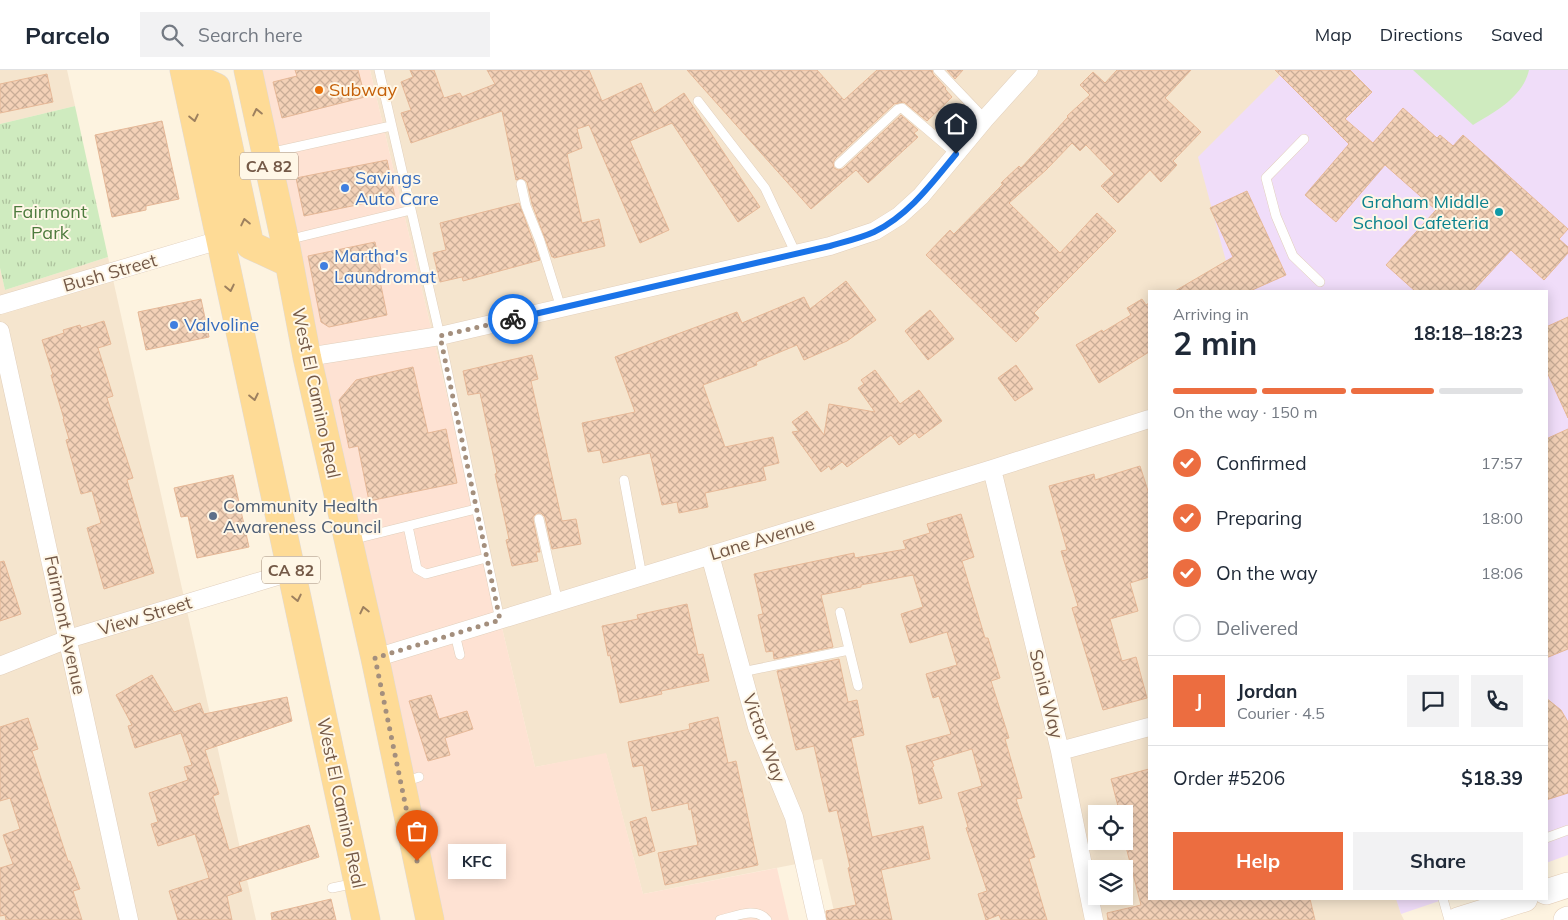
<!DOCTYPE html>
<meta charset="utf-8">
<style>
:root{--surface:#fff;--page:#f2f2f3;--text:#1f2937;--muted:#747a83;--line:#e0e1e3;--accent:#ec6d40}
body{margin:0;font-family:Mulish,sans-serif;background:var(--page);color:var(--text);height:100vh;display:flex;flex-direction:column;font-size:19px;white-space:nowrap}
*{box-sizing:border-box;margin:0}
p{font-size:16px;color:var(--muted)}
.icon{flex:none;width:28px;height:28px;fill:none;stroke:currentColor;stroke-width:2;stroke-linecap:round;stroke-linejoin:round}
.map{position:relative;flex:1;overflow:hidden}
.details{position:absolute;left:1148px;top:220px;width:400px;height:610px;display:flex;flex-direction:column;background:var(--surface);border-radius:0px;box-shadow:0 2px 12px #0003}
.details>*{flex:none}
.fabs{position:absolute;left:1088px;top:735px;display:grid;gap:10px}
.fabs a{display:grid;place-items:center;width:45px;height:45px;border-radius:0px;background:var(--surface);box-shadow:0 2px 12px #0003;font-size:25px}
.pin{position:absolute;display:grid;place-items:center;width:42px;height:42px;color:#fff;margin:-51px -21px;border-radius:50% 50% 50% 0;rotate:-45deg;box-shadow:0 0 5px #0007}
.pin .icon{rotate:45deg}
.courier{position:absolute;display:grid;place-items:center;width:50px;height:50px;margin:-25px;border:4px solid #1a73e8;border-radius:50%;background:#fff;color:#222;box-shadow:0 1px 6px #0007}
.bubble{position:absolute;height:35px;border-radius:0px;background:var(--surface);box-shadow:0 2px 12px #0003;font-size:16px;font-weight:700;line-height:35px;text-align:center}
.overview em{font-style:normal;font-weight:700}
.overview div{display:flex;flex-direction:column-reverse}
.overview{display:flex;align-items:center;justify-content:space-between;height:85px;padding:0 25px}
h1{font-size:32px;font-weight:700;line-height:38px}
.bar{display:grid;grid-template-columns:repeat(4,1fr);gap:8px 5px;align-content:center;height:60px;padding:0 25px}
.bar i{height:6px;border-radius:4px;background:var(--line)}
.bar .on{background:var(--accent)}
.bar p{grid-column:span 4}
.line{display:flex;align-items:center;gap:12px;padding:0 25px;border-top:1px solid var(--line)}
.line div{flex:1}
.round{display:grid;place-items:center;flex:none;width:52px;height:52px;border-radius:0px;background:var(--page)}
ol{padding:0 25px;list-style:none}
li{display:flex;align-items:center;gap:15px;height:55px}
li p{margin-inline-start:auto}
li .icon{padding:5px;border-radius:50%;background:var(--accent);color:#fff;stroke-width:4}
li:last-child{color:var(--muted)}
li i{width:28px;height:28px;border:2px solid var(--line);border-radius:50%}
.cta{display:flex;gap:10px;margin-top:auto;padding:10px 25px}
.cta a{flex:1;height:58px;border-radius:0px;background:var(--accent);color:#fff;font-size:20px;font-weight:700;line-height:58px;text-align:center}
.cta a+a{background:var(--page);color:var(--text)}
header{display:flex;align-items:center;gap:30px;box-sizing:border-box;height:70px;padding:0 25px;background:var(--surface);border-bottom:1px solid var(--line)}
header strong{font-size:24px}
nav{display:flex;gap:28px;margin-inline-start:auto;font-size:18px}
.search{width:350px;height:45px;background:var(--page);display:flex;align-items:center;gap:12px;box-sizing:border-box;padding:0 18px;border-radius:0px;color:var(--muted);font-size:19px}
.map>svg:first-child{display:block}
.residential{fill:#f5e5ce;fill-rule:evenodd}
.commercial{fill:#fee2d3}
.education{fill:#f0ddf9}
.park{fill:url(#park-tufts)}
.pitch{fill:#cfebbf}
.building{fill:url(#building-cross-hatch);stroke:#e6b897}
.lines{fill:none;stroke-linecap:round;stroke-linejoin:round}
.lane-casing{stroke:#e1cfbc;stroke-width:10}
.street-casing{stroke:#e1cfbc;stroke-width:19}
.secondary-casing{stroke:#e6d0ba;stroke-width:26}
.primary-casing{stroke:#e0dad7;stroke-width:29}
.lane{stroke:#fff;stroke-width:9}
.street{stroke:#fff;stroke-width:18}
.secondary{stroke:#fff;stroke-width:25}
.primary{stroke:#fedb96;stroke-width:28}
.oneway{stroke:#9d805f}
.done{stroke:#a48f7d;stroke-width:5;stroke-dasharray:0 9}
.route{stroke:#1a73e8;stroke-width:6}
.food-dot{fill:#e8710a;stroke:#fff7e7;stroke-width:2}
.shop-dot{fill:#3f7fe0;stroke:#fff7e7;stroke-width:2}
.culture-dot{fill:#0f9aa8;stroke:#fff7e7;stroke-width:2}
.service-dot{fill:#5c6f8a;stroke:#fff7e7;stroke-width:2}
.labels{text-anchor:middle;stroke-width:4;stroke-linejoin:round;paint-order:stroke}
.shield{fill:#fff7e7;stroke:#9e8877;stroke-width:1}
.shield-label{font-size:16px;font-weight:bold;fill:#745947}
.food-label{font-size:18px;fill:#c56008;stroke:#fff7e7;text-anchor:start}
.shop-label{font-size:18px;fill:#366cbe;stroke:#fff7e7;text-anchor:start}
.culture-label{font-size:18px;fill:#0d838f;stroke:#fff7e7;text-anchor:end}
.park-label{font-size:18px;fill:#4e7b3e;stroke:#fff7e7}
.street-label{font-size:18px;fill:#745947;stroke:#fff7e7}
.service-label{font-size:18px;fill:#4e5e75;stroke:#fff7e7;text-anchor:start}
</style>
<header>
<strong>Parcelo</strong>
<div class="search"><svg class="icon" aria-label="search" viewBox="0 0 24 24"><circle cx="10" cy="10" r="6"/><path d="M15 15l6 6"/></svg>Search here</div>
<nav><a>Map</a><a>Directions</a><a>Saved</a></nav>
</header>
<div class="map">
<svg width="1568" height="850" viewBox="0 0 1568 850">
<defs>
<pattern id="park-tufts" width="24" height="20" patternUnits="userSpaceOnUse" patternTransform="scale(1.25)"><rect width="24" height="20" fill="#cfebbf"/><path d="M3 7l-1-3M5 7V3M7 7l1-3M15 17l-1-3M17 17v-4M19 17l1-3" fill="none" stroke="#adc19d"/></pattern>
<pattern id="building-cross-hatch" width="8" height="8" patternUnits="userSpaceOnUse" patternTransform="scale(1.25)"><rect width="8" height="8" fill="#f3d1b7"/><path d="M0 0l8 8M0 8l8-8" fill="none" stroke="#c9ad97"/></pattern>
</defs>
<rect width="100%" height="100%" fill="#fdf3e0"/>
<!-- residential -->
<path class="residential" d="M0,0H67L75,36L0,54Z
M370,0H1285L1234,221H1149V829H1397L1401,844L1404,850H836L822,789L643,824L606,684L535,697ZM1096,744H1124V771H1096ZM1096,799H1124V826H1096Z
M108,187L256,850H0V198L5,220Z"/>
<!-- commercial -->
<path class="commercial" d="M248,0H370L535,697L606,683L643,824L777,798L789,850H430Z"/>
<!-- education -->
<path class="education" d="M1285,0H1568V785L1546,793V221H1234L1198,87Z
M1396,829H1445L1401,844Z"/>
<!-- park -->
<path class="park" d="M75,36L108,187L5,220L0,198V54Z"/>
<!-- pitch -->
<path class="pitch" d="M1413,0H1529C1523,27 1495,42 1473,55Z"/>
<!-- building -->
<path class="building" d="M295,0H358L365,27L282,48L273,12L297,6Z
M410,0H434L444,28L460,23L462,27L495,14L487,0H589L602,31L641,13L654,43L684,23L760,137L738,152L672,53L630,71L669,160L640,173L589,55L577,59L582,78L567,84L582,153L599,149L605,176L554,188L553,187H552L532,134L527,112L522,108L516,110L502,41L411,73L401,43L411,40L401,12L413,7Z
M687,0H817L844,30L877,0H932L933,4L946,18L945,19L952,27L927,51L904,32L894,34L835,89L833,93L834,98L838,100L843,99L901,45L918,60L914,63L918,67L868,113L856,100L811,139Z
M947,0H963L955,9Z
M1117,0H1191L1165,28L1201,62L1173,91L1177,95L1161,112L1150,100L1118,133L1101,116L1114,104L1086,75L1080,81L1072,73L1046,100L1009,133L1060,183L1097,143L1116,161L1034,243L1039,248L1016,272L926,185L950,160L954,164L1003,114L1001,113L1019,96L1021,98L1068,47L1067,46L1090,25L1080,15L1093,2L1105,13Z
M1275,0H1350L1372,22L1345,49L1373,73L1403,38L1437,68L1440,65L1453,76L1463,65L1568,159L1559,169L1568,177V183L1544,210L1511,180L1473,221H1415L1386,195L1436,140L1385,95L1336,152L1305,125L1349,74Z
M47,4L53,32L0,43V14Z
M162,51L179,129L146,136V140L112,147L95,65Z
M387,90L395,127L304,146L296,108Z
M1247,121L1286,205L1250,221H1175L1233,187L1210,138Z
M519,133L540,190L463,211L462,207L440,212L433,183L446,180L440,153Z
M375,172L381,200L378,201L387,245L329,257L321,252L308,186Z
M846,211L876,250L847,271L804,290L797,275L756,292L757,295L703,315L725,377L773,367L779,393L763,397L766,410L705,423L708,437L679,443L677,432L662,435L650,383L603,393L600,380L588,382L582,353L635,342L615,287L737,242L742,253L804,227L810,239Z
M201,229L209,267L146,280L138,242Z
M1142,229L1146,235L1149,233V282L1099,313L1076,275L1102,260L1103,262L1131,245L1127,238Z
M930,240L954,269L928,290L905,261Z
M1568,247V348L1546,300V257Z
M104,251L111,274L98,278L113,326L107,328L133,408L127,410L154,503L104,519L87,458L101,453L92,421L81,424L66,370L69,369L63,349H64L51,305H53L42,270L64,263L63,260L80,255L81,258Z
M532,285L538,309L531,311L562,451L576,449L581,474L552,479L545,447L541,443H537L533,447V450L540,482H536L538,491L512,496L506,470L509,469L495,404L497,403L480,323L468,325L463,301Z
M1016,295L1033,319L1015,331L998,308Z
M413,297L428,363L446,359L457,413L369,431L358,376L349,378L339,330L356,310Z
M875,300L900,334L919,320L942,351L919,368L915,363L899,375L891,365L847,397L842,392L831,400L829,396L821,402L792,362L799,361L792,352L807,341L824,365L829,334L875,342L858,318L864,314L861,310Z
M1568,359V579L1546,588V369Z
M1140,396L1149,424V507L1130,513L1138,541L1110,549L1122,591L1136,587L1147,628L1103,640L1072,538L1078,536L1061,481L1067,480L1049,416L1094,404L1095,410Z
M233,405L249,477L197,488L188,446L181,447L174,418Z
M961,444L974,487L962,491L985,568H988L1000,608L991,611L1009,668L1005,669L1022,728L1016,729L1035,787L1029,789L1047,850H1001L999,845L986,850L978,824L987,821L966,758L968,757L958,723L982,716L972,679L932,691L934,696L932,697L942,728L919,734L911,694L906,676L951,664L939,626L933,628L926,604L957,595L947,562L910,573L901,544L923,537L913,505L861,515V517L821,525L833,577L774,589L773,581L766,582L758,545L763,544L754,504L854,483L855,488L906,479L903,471L930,463L927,454Z
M4,491L21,544L0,551V492Z
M687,534L698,585L703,584L709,611L661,621L662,624L620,633L610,585L608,586L602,556L638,549L637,545Z
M839,589L848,632L857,630L864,665L851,668L872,767L923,756L930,789L881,800L892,850H827L826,841L856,835L848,798L850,797L837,740L829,742L814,676L796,680L777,601Z
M152,605L174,642L200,633L204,644L287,627L292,651L205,680L219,724L213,726L229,780L309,755L319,787L239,812L242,821L227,826L232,850H178L169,821L209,808L195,764L158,776L151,754L158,752L149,723L188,710L184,697L192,695L181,663L135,678L128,656L132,655L116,625Z
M431,625L439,649L467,641L473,659L445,668L450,685L428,691L409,631Z
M1546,628L1561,640L1568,652V723L1546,730Z
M718,647L728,693L736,691L758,795L665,815L658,783L698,775L691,739L689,740L688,733L652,741L643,695L633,697L628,672L690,659L689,654Z
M28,648L38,679L32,681L68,791H70L80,819L73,821L82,850H6L5,845L0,846V798L13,794L3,765L20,759L10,728L0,731V657Z
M1149,699V829H1310L1315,850H1108L1107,843L1141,835L1124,769L1126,768L1124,759V744H1120L1111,709Z
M646,747L655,781L639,786L630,752Z
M331,829L336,850H272L271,843Z"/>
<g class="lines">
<defs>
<path id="lane" d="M379,0L440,266L500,550
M938,0L985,49
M698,31L765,118L796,184
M1304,69L1266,108L1276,146L1293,186L1320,212
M269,83L391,56
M839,94L898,39L902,38L956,84
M521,114L526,136L540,171L561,238
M287,170L411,140
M624,410L642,506
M539,449L558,533
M408,456L417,499L426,504L486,488
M351,470L476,439
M840,542L858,616
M455,564L460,585
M742,602L849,580
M404,712L419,707
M1546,768L1568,760
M332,818L356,813
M1443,829L1449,850
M720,850C734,847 756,836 767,850"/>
<path id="street" d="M0,235L220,170
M0,261L129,850
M307,287L440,266L830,176L875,161L899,146L921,126L985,49L1029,0
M992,399L1060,681L1094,850
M710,485L757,657L794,747L817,850
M375,588L992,399L1149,349
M0,596L68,569L291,502
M1060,681L1149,657"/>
<path id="secondary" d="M1546,822L1568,815
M1458,850L1525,829
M1566,850L1568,849"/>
<path id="primary" d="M184,0L366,850
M248,0L285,171L307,287L375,588L430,850
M187,14H209L216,17L250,175L289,193"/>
</defs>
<!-- lane casing -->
<use href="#lane" class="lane-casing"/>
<!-- street casing -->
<use href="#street" class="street-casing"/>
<!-- secondary casing -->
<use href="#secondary" class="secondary-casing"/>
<!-- primary casing -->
<use href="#primary" class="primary-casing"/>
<!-- lane -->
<use href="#lane" class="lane"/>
<!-- street -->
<use href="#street" class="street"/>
<!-- secondary -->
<use href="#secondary" class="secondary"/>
<!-- primary -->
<use href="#primary" class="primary"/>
</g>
<!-- one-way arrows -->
<defs><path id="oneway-chevron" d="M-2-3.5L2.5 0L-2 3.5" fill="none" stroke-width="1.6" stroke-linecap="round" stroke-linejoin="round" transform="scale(1.25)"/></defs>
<g class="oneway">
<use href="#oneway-chevron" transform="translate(257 42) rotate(-102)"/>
<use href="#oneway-chevron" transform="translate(194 48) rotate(78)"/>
<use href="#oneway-chevron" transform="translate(245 152) rotate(-102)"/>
<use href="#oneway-chevron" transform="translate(230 218) rotate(78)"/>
<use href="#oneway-chevron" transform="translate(254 327) rotate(78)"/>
<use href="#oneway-chevron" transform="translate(297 528) rotate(78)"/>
<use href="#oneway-chevron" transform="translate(364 540) rotate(-103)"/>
</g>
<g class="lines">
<!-- done -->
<path class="done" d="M417,791L375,588L500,550L440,266L513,249"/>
<!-- route -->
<path class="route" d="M513,249L830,176C844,172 861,168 874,162C909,145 932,113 956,84"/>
</g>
<!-- markers -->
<circle class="food-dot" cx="319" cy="20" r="5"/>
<g class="shop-dot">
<circle cx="345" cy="118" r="5"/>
<circle cx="324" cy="196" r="5"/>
<circle cx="174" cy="255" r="5"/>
</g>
<circle class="culture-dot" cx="1499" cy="142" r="5"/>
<circle class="service-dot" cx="213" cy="446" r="5"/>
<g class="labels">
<!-- shield labels -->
<g class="shield">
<rect x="240" y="82.5" width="58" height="27" rx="4"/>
<rect x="262" y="486.5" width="58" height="27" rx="4"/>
</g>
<g class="shield-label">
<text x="269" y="102">CA 82</text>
<text x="291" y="506">CA 82</text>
</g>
<!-- food labels -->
<g class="food-label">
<text x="329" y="26">Subway</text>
</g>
<!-- shop labels -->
<g class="shop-label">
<text x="355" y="114">Savings<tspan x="355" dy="21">Auto Care</tspan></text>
<text x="334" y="192">Martha's<tspan x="334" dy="21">Laundromat</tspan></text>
<text x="184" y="261">Valvoline</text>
</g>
<!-- culture labels -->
<g class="culture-label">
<text x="1489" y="138">Graham Middle<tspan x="1489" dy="21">School Cafeteria</tspan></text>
</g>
<!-- park labels -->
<g class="park-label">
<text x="50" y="148">Fairmont<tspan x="50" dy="21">Park</tspan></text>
</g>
<!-- street labels -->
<g class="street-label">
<text transform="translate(110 203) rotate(-16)" y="6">Bush Street</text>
<text transform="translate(316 323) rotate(78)" y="6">West El Camino Real</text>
<text transform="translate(762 469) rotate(-17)" y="6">Lane Avenue</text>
<text transform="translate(145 546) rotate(-17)" y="6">View Street</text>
<text transform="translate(65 555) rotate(78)" y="6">Fairmont Avenue</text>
<text transform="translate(1046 624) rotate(76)" y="6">Sonia Way</text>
<text transform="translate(764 668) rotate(70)" y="6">Victor Way</text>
<text transform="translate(341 733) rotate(78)" y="6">West El Camino Real</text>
</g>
<!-- service labels -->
<g class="service-label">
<text x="223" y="442">Community Health<tspan x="223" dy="21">Awareness Council</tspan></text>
</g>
</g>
</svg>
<div class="fabs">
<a><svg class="icon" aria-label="locate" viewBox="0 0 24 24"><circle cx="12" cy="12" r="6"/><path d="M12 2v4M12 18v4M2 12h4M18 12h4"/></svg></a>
<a><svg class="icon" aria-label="layers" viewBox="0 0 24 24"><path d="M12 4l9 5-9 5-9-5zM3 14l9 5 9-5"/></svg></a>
</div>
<div class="pin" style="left:417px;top:791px;background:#ea580c"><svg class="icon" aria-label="bag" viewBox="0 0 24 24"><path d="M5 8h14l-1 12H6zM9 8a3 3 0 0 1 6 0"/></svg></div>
<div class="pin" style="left:956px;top:84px;background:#1f2937"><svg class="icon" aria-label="home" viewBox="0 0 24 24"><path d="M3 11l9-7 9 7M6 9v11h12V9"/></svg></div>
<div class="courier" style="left:513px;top:249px"><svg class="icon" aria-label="bike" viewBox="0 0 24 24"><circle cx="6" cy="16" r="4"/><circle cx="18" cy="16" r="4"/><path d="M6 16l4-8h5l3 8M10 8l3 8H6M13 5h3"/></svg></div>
<div class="bubble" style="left:448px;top:774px;width:58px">KFC</div>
<section class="details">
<div class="overview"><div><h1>2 min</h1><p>Arriving in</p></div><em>18:18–18:23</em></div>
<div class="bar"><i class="on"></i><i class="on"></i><i class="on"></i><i></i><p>On the way · 150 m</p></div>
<ol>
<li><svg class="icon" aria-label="check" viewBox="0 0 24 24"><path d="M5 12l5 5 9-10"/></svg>Confirmed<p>17:57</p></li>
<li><svg class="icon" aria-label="check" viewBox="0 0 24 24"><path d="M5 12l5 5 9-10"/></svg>Preparing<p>18:00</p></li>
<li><svg class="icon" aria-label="check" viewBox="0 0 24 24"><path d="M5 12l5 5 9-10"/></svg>On the way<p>18:06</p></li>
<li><i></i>Delivered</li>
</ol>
<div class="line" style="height:90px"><b class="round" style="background:var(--accent);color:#fff">J</b><div><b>Jordan</b><p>Courier · 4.5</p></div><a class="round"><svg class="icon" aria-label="chat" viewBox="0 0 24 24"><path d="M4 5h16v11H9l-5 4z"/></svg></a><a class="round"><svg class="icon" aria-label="phone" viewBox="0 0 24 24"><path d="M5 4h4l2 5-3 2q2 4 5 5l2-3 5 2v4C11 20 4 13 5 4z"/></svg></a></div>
<div class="line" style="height:65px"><div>Order #5206</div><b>$18.39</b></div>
<div class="cta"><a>Help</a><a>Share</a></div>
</section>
</div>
